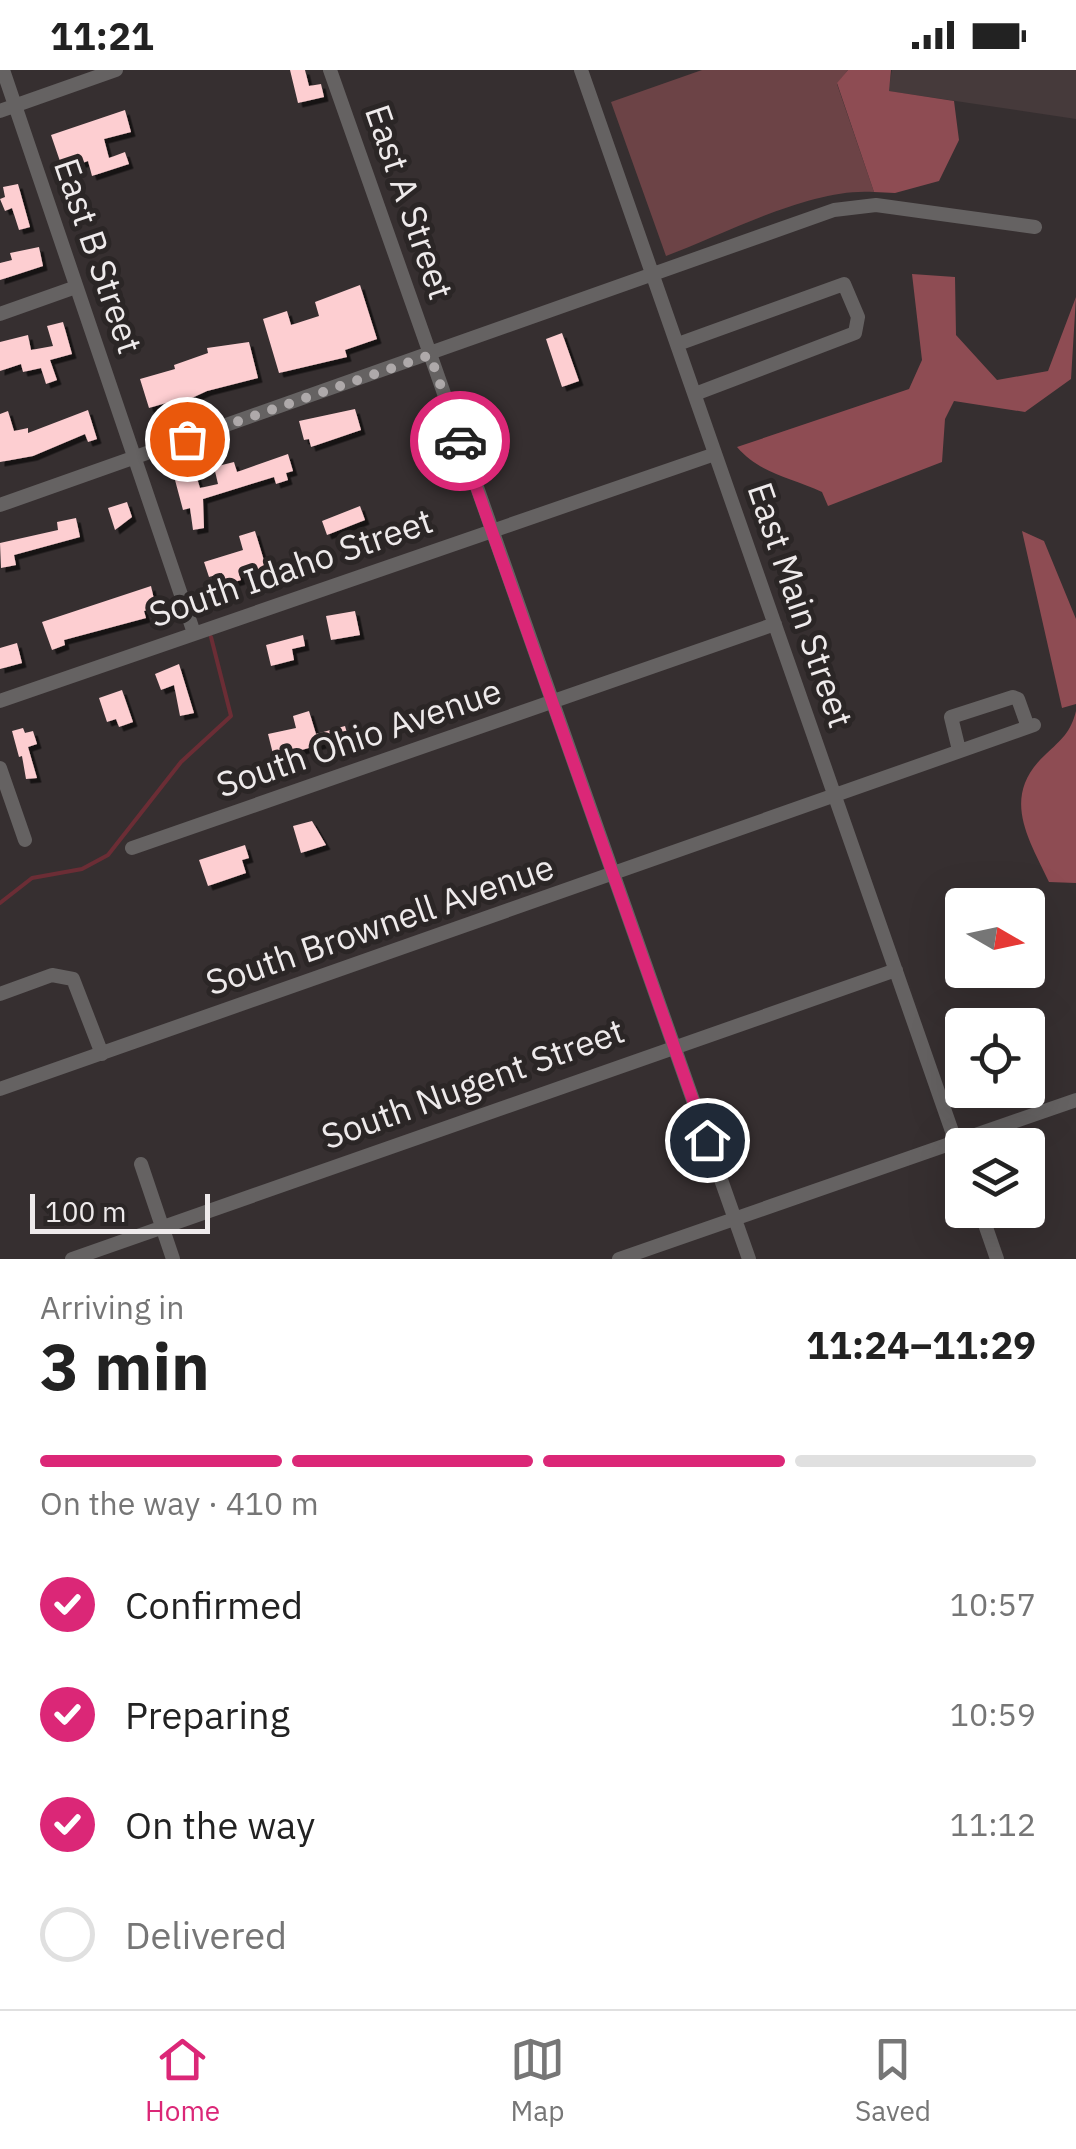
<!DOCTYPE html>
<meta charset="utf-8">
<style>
:root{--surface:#fff;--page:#f2f2f2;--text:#222;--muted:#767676;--line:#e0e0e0;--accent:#db2777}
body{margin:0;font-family:"IBM Plex Sans",sans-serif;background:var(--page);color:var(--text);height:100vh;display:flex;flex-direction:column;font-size:38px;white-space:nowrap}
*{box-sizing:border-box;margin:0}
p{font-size:32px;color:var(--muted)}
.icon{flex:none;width:55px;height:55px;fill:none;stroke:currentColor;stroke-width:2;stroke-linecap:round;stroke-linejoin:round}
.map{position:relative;height:1189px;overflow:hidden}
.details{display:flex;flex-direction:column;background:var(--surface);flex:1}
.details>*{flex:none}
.needle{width:65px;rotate:99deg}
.fabs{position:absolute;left:945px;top:818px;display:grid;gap:20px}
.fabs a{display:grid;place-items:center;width:100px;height:100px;border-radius:10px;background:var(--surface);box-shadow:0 10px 40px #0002;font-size:50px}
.scale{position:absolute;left:30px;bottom:25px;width:180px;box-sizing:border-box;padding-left:10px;border:5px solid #eeeaeb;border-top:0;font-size:28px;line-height:35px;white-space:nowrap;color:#eeeaeb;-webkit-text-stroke:8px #2b2626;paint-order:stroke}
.pin{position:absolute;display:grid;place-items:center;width:85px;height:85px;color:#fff;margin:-42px;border:5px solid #fff;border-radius:50%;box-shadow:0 2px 10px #0007}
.courier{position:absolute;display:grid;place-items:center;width:100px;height:100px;margin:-50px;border:8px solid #db2777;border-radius:50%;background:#fff;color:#222;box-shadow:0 2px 12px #0007}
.overview em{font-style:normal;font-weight:700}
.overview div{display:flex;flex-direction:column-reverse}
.overview{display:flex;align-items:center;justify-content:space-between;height:170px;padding:0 40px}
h1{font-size:65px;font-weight:700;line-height:75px}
.bar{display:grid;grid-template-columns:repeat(4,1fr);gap:15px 10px;align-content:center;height:120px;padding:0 40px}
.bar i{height:12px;border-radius:8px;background:var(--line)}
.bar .active{background:var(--accent)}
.bar p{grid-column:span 4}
ol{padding:0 40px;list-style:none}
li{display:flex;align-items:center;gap:30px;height:110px}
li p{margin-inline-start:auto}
li .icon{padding:10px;border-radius:50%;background:var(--accent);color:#fff;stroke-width:4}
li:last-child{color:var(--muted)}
li i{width:55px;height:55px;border:5px solid var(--line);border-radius:50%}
.status{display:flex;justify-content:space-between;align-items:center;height:70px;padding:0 50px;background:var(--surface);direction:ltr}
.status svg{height:28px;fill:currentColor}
.tabs{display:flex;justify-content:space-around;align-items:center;height:140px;border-top:2px solid var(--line);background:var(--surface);font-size:28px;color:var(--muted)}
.tabs a{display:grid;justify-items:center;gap:5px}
.tabs .active{color:var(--accent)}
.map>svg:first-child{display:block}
.built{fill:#463a3b}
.green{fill:#6c4346}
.forest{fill:#8e4c53}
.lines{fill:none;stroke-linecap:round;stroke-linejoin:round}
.stream{stroke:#6b2d35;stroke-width:4}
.building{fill:#fdced1;filter:url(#shadow)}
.minor{stroke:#656262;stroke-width:14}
.done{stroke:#aea9aa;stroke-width:10;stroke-dasharray:0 18}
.route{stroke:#db2777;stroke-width:12}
.labels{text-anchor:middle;stroke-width:10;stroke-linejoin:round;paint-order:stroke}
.street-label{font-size:35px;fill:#eeeaeb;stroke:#2b2626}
</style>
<div class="status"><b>11:21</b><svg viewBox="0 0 49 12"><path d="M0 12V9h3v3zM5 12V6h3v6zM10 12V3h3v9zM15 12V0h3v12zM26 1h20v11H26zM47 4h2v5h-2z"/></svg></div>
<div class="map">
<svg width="1076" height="1189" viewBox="0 0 1076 1189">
<defs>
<filter id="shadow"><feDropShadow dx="4.5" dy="4.5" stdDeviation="0" flood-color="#0009"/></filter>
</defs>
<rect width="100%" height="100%" fill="#362f30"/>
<!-- built -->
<path class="built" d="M892,0H1076V49L888,21Z"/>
<!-- green -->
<path class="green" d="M702,0H848L837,14L874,122C812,117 725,164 666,186L611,32Z"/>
<!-- forest -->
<path class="forest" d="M848,0H891L889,21L954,31L959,70L939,111L895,123L874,122L837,13Z
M912,204L955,207L956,265L997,310L1048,301L1076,227L1071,309L1025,342L954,331L945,349L942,392L828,436L822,422C791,407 760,404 737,377L909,319L922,290Z
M1022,461L1044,471L1076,549V634L1062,638Z
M1076,641V813L1049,812C1028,767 1000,726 1046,684C1061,670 1071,662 1076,641Z"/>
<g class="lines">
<!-- stream -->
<path class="stream" d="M0,833L32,808L82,799L108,785L181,692L231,646L211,567"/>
</g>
<!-- building -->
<path class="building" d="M290,0H305L309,16L321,14L324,27L298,33Z
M125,40L131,62L104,69L109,88L125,82L129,94L92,106L88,91L63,100L51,65Z
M18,114L30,157L19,160L12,138L5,141L0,129L5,127L3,117Z
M39,177L43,196L0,210V193L12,190L10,183Z
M360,215L377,269L345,280L347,287L279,303L263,249L287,241L291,255L319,246L315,232Z
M63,252L72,284L50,290L57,310L46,314L41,298L23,302L21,294L0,301V272L28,265L31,280L53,276L47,256Z
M562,263L579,311L562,317L546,269Z
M249,272L258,308L207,321L168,339L166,333L149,338L140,309L175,299L174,295L208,283L207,278Z
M355,339L361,360L311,377L309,369L304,370L299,351Z
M88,340L97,369L88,372L85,364L33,386L0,392V344L8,341L14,361L28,358V363Z
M288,384L293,401L286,403L288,410L276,414L274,407L203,429L204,458L193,460L190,438L183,440L175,410L196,405L200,418L218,414L214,397L234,392L237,402Z
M127,432L132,447L115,460L108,438Z
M360,436L365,450L327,465L322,451Z
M76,448L80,467L14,485L16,495L1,498L0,473L58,460L57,452Z
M255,461L266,497L239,504L241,510L225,515L222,503L209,507L204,492L243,480L239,466Z
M151,516L156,538L144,541L146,548L64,570L65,575L52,580L42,552Z
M355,541L360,565L331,570L326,546Z
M303,565L305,576L292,579L294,590L271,596L266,575Z
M17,573L22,593L0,599V578Z
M179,594L194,643L180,646L174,615L161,620L155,604Z
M122,620L133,652L119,657L116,649L107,652L99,628Z
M309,641L316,664L345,656L351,677L329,684L326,673L274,688L268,664L296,658L293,646Z
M23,658L25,663L33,661L37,674L28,677L37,708L26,709L22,686L19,687L12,661Z
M312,751L326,775L301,783L293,756Z
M245,775L249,788L242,790L246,803L208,816L199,790Z"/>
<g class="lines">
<!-- minor -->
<path class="minor" d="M3,0L194,563
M330,0L749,1189
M581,0L962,1090
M0,41L116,0
M0,244L76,217
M678,274L844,214L858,247L855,263L695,324
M0,435L834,140L876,135L1035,157
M0,631L715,384
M959,680L951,647L1013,627L1018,629L1028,657
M0,698L25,770
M132,778L775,554
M0,924L52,905L73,909L102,984
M0,1019L1034,655
M141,1094L173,1189
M980,1140L997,1189
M72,1189L896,900
M619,1189L1076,1030"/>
</g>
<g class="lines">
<!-- done -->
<path class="done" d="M187,369L430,285L460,371"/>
<!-- route -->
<path class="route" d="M460,371L707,1070"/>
</g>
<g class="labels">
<!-- street labels -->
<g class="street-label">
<text transform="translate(409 132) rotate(71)" y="12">East A Street</text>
<text transform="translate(98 186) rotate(71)" y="12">East B Street</text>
<text transform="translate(291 498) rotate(-19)" y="12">South Idaho Street</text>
<text transform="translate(800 535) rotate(71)" y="12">East Main Street</text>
<text transform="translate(359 668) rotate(-19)" y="12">South Ohio Avenue</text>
<text transform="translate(380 855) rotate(-19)" y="12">South Brownell Avenue</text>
<text transform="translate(473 1014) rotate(-20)" y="12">South Nugent Street</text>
</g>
</g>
</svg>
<div class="fabs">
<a><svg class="needle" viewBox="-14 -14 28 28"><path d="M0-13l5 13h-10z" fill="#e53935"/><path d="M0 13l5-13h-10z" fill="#767676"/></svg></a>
<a><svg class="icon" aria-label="locate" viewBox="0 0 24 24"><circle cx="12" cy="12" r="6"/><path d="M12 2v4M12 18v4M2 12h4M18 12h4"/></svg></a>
<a><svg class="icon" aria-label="layers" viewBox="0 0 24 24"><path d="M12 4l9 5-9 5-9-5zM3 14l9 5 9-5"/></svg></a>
</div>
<div class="scale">100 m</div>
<div class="pin" style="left:187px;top:369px;background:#ea580c"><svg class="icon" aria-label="bag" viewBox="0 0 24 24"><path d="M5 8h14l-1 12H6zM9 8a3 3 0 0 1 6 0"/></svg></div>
<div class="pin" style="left:707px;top:1070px;background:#1f2937"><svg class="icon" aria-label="home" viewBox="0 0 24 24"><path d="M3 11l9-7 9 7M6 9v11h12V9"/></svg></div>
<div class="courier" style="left:460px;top:371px"><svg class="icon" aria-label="car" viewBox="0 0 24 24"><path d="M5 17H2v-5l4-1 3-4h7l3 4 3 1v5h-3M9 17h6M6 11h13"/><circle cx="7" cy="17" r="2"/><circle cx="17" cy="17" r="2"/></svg></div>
</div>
<section class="details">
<div class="overview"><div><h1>3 min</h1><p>Arriving in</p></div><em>11:24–11:29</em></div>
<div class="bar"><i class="active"></i><i class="active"></i><i class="active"></i><i></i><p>On the way · 410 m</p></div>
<ol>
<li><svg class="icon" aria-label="check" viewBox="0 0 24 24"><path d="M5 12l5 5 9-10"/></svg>Confirmed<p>10:57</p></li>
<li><svg class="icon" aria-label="check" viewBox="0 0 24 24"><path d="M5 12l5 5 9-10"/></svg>Preparing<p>10:59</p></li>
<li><svg class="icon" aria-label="check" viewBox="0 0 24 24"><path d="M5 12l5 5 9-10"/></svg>On the way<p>11:12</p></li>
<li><i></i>Delivered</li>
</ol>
</section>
<nav class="tabs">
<a class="active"><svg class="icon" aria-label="home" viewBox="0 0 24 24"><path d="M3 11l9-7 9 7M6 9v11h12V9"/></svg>Home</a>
<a><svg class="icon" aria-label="map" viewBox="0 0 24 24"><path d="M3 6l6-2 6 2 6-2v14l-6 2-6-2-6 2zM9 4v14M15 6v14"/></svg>Map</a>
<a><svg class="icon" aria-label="saved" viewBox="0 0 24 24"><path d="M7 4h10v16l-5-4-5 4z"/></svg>Saved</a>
</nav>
